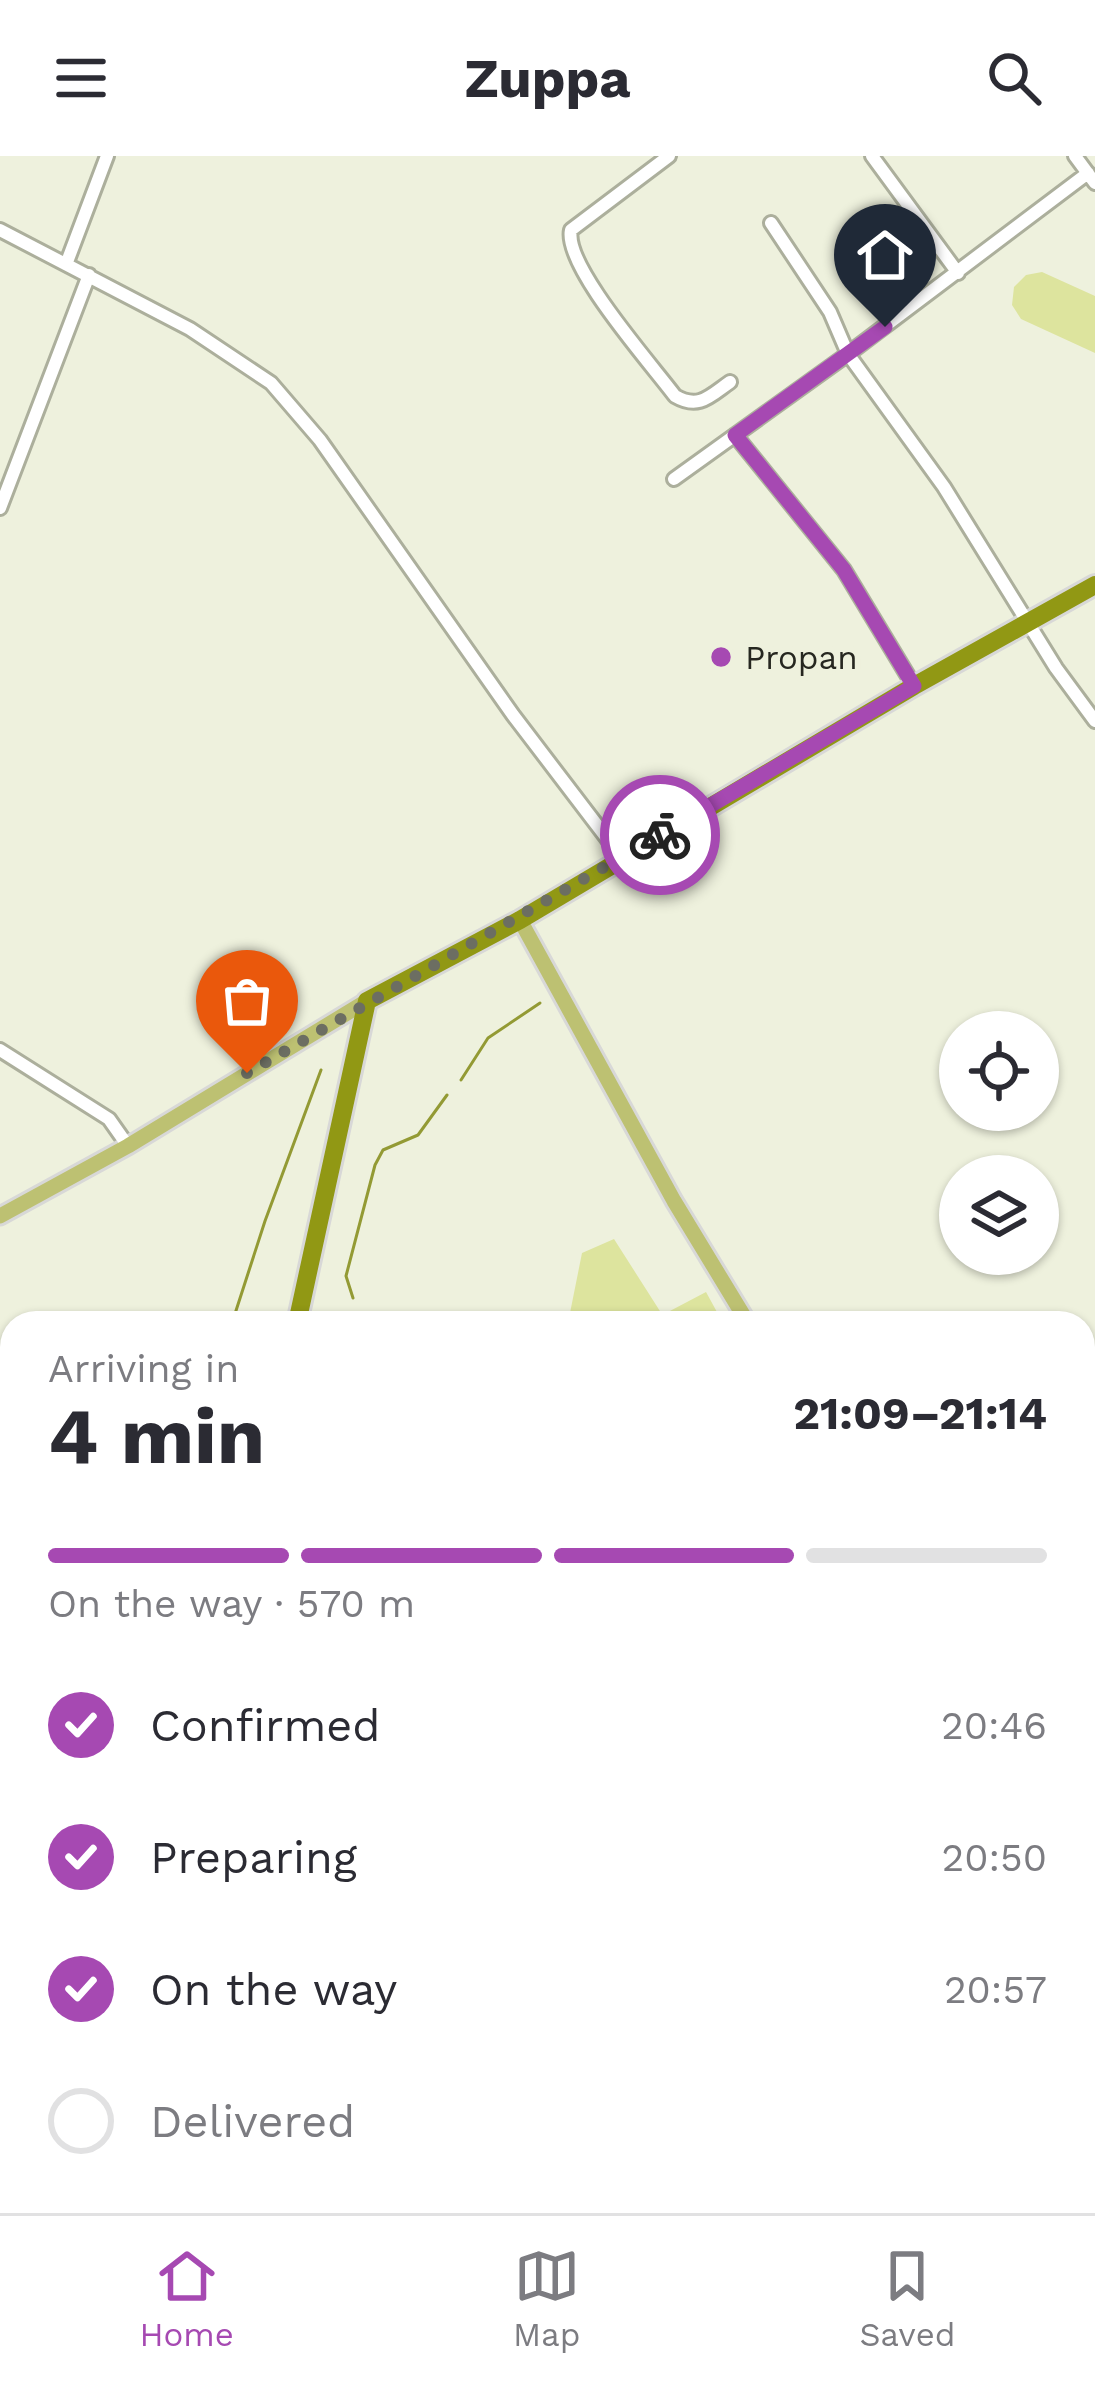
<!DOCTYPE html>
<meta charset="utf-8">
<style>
:root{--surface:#fff;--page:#f2f2f3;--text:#2b2b33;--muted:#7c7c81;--line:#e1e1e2;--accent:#a649b2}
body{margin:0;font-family:"Work Sans",sans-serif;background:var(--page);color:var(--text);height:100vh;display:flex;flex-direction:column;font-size:45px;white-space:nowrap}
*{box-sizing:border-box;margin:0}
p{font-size:39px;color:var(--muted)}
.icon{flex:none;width:66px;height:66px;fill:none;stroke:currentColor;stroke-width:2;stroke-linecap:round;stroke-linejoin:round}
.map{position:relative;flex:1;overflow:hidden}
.side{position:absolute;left:0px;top:1155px;width:1095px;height:903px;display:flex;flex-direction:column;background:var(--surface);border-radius:36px 36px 0 0;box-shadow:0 3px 9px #0004}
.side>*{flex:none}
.tools{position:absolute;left:939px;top:855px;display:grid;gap:24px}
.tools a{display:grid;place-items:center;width:120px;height:120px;border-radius:50%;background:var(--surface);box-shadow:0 3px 9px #0004;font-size:60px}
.pin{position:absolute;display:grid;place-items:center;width:102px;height:102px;color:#fff;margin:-123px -51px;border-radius:50% 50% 50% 0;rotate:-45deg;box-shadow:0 0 12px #0007}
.pin .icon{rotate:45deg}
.courier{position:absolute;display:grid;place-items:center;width:120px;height:120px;margin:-60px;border:9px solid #a649b2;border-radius:50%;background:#fff;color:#222;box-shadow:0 3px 15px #0007}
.headline em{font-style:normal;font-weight:700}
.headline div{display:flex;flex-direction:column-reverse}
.headline{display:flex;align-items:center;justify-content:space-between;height:204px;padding:0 48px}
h1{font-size:78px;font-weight:700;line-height:90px}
.bar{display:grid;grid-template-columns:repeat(4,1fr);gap:18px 12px;align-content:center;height:144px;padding:0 48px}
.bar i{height:15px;border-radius:9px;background:var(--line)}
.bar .on{background:var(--accent)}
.bar p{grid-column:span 4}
ol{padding:0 48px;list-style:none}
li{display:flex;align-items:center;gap:36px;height:132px}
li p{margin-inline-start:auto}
li .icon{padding:12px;border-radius:50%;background:var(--accent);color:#fff;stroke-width:4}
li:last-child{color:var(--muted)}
li i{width:66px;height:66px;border:6px solid var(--line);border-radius:50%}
header{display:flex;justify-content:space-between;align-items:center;height:156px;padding:0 48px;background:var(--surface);font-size:54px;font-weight:700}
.menu{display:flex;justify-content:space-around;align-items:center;height:168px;border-top:3px solid var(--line);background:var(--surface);font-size:33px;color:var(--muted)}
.menu a{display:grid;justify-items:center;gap:6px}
.menu .on{color:var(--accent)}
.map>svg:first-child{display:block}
.green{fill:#dde49e}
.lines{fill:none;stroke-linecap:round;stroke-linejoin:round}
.stream{stroke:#939a34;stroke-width:3}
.minor-casing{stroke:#acaf9c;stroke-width:18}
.major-casing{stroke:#d8d8d7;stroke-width:21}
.highway-casing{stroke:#d8d8d7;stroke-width:24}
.minor{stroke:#fff;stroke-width:12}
.major{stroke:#bdc172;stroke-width:15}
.highway{stroke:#919814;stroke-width:18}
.done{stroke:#6c6e62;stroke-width:12;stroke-dasharray:0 21.6}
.route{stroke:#a649b2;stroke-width:15}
.poi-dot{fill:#a649b2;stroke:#eef1dd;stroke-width:4.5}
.labels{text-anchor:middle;stroke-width:12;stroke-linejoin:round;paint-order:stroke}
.poi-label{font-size:33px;fill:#262720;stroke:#eef1dd;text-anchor:start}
</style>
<header><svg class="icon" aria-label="menu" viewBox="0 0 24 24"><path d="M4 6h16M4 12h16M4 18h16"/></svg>Zuppa<svg class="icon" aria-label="search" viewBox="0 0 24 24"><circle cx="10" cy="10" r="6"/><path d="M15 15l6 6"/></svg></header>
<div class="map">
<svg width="1095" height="2057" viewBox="0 0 1095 2057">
<rect width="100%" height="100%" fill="#eef1dd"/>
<!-- green -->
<path class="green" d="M1042,116L1095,140V197L1021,163L1012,149L1014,131L1026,119Z
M614,1083L665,1163L658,1167H568L582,1097Z
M706,1136L723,1167H674L668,1156Z
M717,2046H824L826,2057H713Z"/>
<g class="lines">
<!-- stream -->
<path class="stream" d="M461,924L488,882L540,847
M353,1142L346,1120L375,1009L383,994L418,979L447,939
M232,1167L265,1065L321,914
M78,2057L82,2046
M166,2057L168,2046"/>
<defs>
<path id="minor" d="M669,0L571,74C563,109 652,209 675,240C699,254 710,240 730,226
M872,0L958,117
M1075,0L1095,27
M771,67L830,156L848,198L944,331L1056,512L1095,565
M0,74L190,173L271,227L320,284L513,559L622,702
M67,106L107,0
M735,279L844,414L914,530
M674,323L848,198L1088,17
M0,352L89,119
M0,894L109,963L128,990
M1083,1774L1095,1824
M1083,1984L1095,1981
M890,2046L893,2057"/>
<path id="major" d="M520,764L674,1045L748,1167
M0,1060L128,990L367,845
M1023,2046L1026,2057"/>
<path id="highway" d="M297,1167L367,845L520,764L914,530L1095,429
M126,2057L128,2046"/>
</defs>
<!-- minor casing -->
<use href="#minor" class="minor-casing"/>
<!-- major casing -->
<use href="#major" class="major-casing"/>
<!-- highway casing -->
<use href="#highway" class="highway-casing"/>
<!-- minor -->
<use href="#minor" class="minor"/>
<!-- major -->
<use href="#major" class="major"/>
<!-- highway -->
<use href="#highway" class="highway"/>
</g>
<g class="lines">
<!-- done -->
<path class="done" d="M247,917L660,679"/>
<!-- route -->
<path class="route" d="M660,679L914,530L844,414L735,279L885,171"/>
</g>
<!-- markers -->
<circle class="poi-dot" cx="721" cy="501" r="12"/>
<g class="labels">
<!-- poi labels -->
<g class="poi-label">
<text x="745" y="513">Propan</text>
</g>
</g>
</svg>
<div class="tools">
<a><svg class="icon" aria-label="locate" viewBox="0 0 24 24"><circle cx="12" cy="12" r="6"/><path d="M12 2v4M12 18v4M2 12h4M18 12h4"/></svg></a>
<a><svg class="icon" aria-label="layers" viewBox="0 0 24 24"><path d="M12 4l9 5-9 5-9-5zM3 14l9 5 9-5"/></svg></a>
</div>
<div class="pin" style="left:247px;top:917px;background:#ea580c"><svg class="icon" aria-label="bag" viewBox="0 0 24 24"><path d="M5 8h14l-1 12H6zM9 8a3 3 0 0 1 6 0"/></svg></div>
<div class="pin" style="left:885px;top:171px;background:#1f2937"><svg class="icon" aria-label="home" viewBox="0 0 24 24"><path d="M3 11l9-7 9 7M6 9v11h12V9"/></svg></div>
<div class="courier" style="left:660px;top:679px"><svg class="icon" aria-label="bike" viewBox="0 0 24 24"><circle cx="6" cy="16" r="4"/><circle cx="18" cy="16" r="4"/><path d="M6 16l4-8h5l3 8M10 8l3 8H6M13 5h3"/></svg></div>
<section class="side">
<div class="headline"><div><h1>4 min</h1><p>Arriving in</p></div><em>21:09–21:14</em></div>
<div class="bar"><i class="on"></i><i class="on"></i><i class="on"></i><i></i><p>On the way · 570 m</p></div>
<ol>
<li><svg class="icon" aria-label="check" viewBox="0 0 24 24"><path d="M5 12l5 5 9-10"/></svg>Confirmed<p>20:46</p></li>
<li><svg class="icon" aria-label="check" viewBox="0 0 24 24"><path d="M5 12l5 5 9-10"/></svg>Preparing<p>20:50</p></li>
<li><svg class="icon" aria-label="check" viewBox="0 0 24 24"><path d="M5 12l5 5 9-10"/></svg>On the way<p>20:57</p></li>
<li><i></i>Delivered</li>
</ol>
</section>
</div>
<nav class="menu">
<a class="on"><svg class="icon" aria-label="home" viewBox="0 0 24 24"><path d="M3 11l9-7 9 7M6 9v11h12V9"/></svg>Home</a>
<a><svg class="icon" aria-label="map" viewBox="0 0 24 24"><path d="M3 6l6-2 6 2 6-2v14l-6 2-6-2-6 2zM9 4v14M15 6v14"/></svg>Map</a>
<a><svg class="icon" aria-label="saved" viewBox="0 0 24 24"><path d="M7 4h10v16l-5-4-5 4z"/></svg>Saved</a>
</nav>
